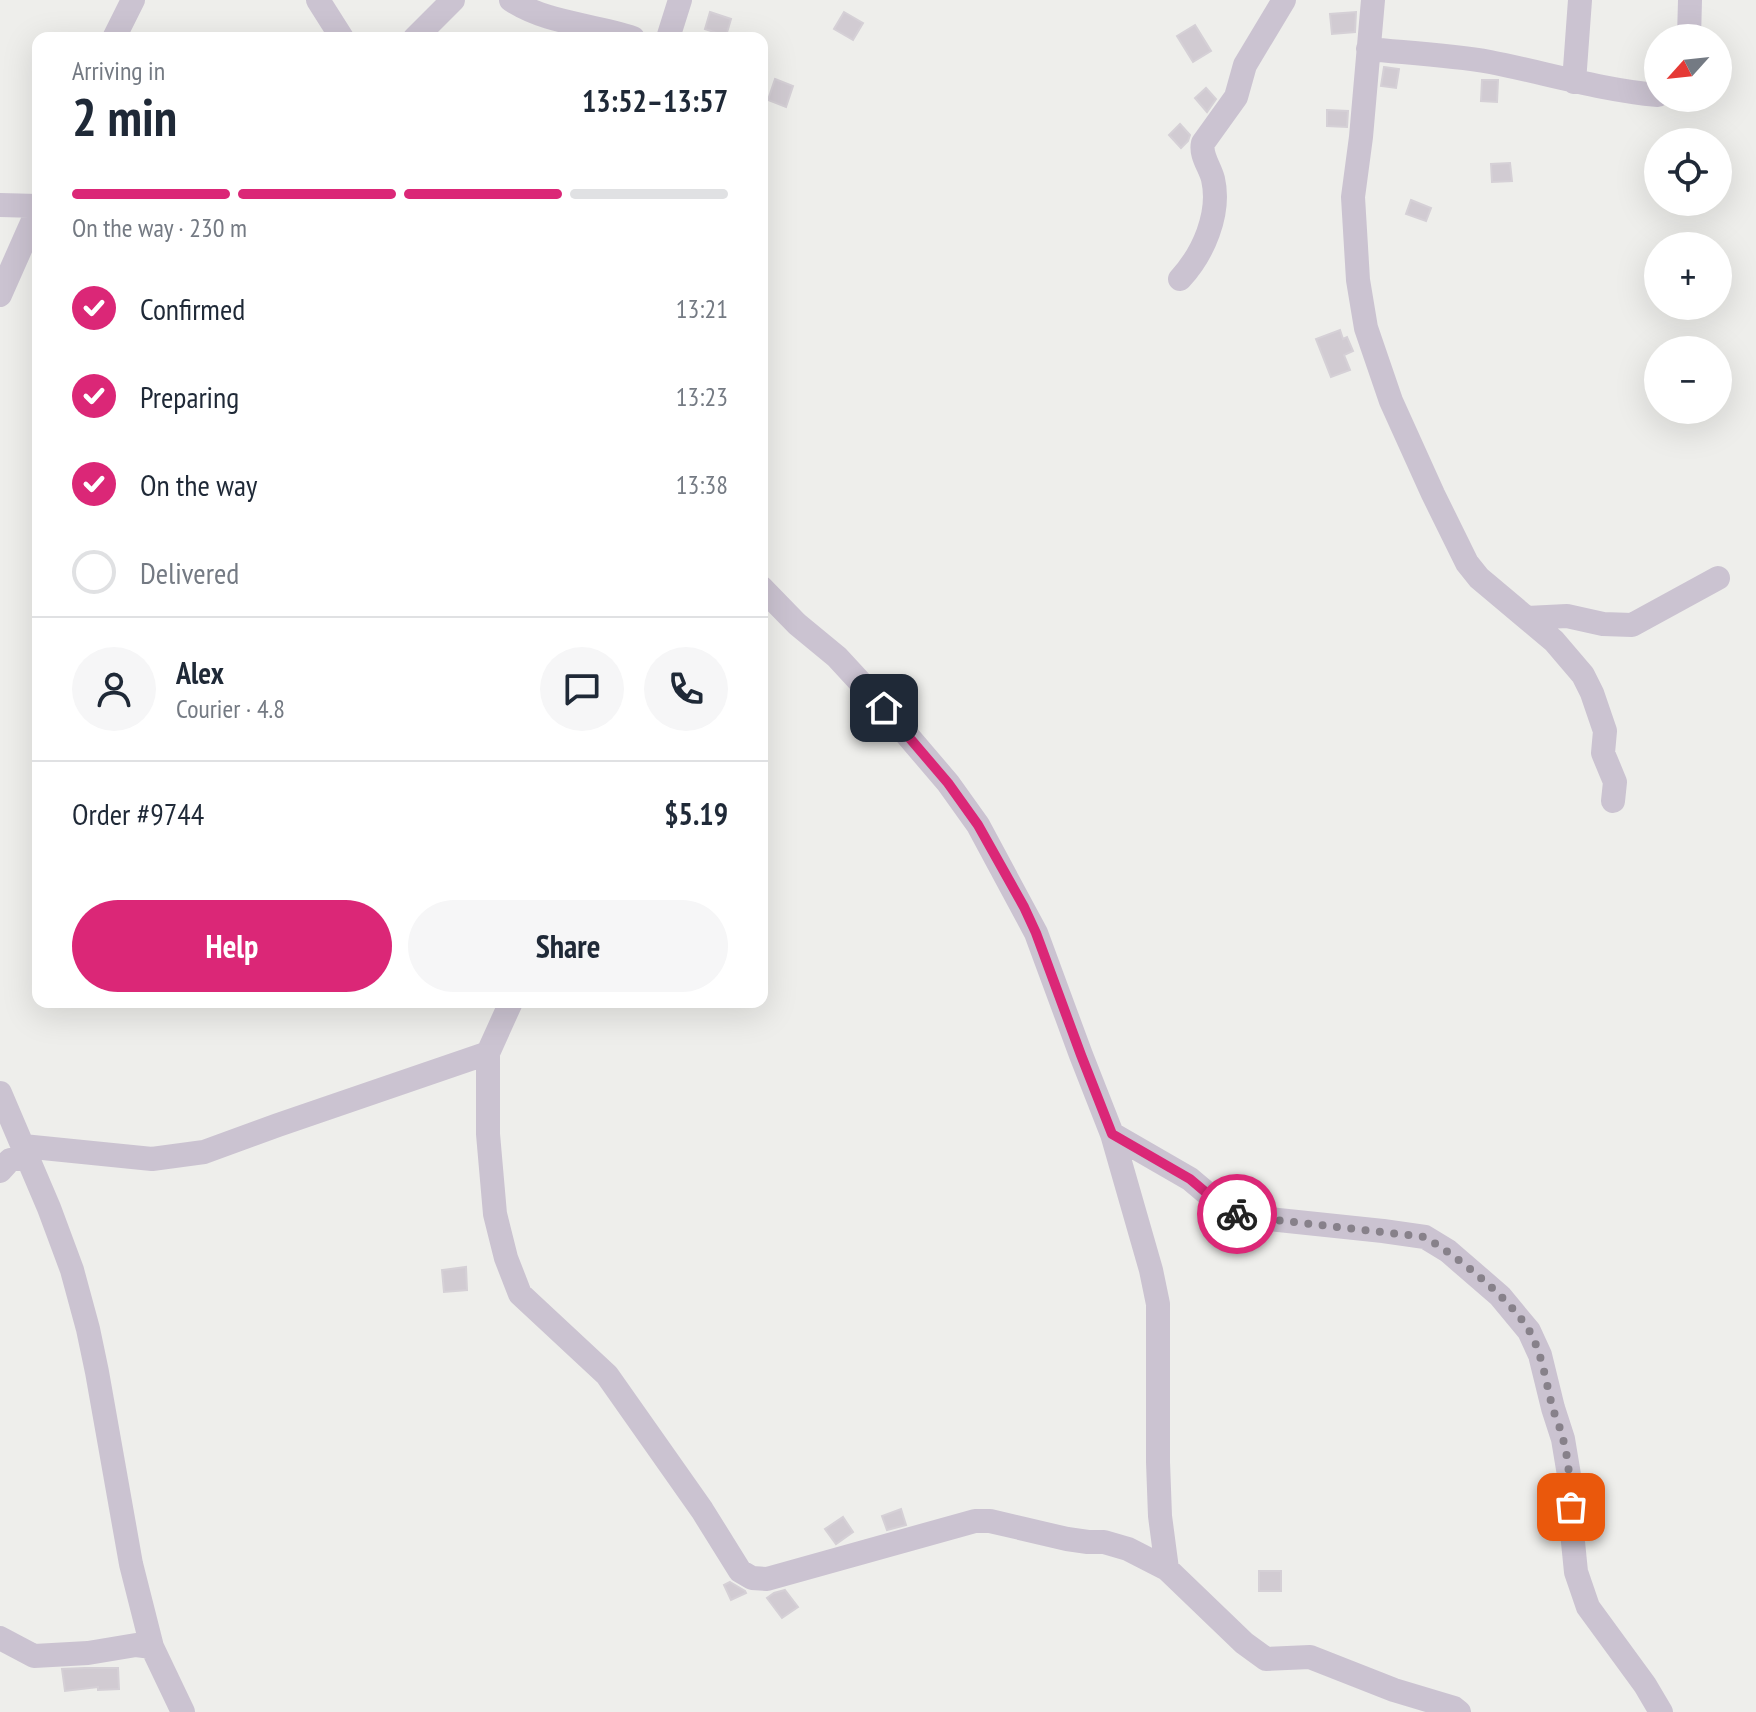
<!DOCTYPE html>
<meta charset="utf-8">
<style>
:root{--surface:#fff;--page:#f6f6f7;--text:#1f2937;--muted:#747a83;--line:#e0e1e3;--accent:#db2777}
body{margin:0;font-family:"PT Sans Narrow",sans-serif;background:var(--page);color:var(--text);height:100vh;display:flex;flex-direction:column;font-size:30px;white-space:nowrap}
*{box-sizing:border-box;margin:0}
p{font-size:26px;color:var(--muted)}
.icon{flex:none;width:44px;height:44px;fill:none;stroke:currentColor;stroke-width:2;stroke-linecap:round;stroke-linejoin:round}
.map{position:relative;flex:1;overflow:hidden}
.sheet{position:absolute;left:32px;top:32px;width:736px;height:976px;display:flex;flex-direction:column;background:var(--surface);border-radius:16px;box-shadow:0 8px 32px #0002}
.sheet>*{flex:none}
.needle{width:52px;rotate:243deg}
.fabs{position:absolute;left:1644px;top:24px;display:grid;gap:16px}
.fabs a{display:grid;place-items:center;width:88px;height:88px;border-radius:50%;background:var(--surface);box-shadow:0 8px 32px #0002;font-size:40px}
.pin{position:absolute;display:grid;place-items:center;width:68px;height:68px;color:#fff;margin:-34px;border-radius:16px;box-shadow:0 4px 12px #0006}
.courier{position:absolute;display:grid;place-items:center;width:80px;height:80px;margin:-40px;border:6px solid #db2777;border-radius:50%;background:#fff;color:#222;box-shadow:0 2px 10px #0007}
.headline em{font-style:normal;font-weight:700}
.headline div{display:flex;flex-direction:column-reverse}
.headline{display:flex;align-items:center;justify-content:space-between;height:136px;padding:0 40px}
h1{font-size:52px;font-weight:700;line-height:60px}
.bar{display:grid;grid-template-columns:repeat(4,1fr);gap:12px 8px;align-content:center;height:96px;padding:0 40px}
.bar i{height:10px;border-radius:6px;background:var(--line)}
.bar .current{background:var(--accent)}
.bar p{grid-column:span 4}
.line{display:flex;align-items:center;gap:20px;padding:0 40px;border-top:2px solid var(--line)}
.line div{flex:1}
.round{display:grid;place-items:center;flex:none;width:84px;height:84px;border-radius:42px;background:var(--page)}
ol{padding:0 40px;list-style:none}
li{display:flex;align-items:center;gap:24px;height:88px}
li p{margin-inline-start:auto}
li .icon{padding:8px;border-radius:50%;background:var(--accent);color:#fff;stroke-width:4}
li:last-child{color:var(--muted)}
li i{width:44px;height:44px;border:4px solid var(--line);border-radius:50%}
.cta{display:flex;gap:16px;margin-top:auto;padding:16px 40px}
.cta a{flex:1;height:92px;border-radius:48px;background:var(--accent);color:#fff;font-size:32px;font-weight:700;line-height:92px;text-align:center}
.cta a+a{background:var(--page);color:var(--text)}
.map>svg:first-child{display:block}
.building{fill:#d1cbd2;stroke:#d5d0d6;stroke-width:2}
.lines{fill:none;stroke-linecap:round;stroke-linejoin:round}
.minor{stroke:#cbc3d1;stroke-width:24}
.done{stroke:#87818a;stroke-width:8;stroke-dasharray:0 14.4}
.route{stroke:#db2777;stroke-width:10}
</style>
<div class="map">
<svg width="1756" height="1712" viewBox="0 0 1756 1712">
<rect width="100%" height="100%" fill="#eeeeeb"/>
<!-- building -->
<path class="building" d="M710,12L731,19L726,36L705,29Z
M844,12L863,23L853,40L834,29Z
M1356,12L1355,32L1332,34L1330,14Z
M1195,25L1211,51L1193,62L1177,36Z
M1384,67L1399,69L1396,88L1381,86Z
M775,79L793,86L786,107L768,100Z
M1482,80H1498L1497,102L1481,101Z
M1206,88L1216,99L1207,112L1195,98Z
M1327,110L1348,111L1347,127L1327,126Z
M1180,124L1190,135L1188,141L1181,148L1169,135Z
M1510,163L1512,181L1492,182L1491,164Z
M1411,200L1431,208L1426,221L1406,214Z
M1340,330L1343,339L1347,337L1353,351L1344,355L1350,370L1331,377L1316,339Z
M466,1267L467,1290L444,1292L442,1270Z
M901,1509L906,1525L887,1530L882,1516Z
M843,1517L853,1532L836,1544L825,1529Z
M1259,1571H1281V1591H1259Z
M730,1582L745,1591L746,1593L731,1600L724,1585Z
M785,1590L798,1607L782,1618L767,1598L774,1593Z
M85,1668H118L119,1689L98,1690V1687L65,1691L62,1669Z"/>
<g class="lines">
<!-- minor -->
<path class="minor" d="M318,0L342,38
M511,0C548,24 592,24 633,38
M1373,0L1361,137L1353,197L1358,280L1366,328L1391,401L1433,494L1467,563L1479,578L1554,641L1583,675L1592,693L1605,731L1603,753L1615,782L1613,801
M114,38L133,0
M415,38L453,0
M668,38L680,0
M1689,38L1690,0
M1368,49C1409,53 1450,55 1490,62C1546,73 1601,90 1658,95
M1574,82L1580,0
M0,205L38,206
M1180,279C1203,254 1221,214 1213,179C1210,167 1200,155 1203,143L1236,97L1245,65L1284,0
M0,295L38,209
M762,588L797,624L837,657L884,708L948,783L978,825L1036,933L1081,1055L1112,1134L1151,1270L1158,1304V1462L1160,1516L1167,1569
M1527,618L1567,616L1603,624L1632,625L1718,578
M511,1002L488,1053V1134L495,1214L506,1258L520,1294L607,1375L702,1510L740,1571L752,1578L767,1579L975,1521H990L1067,1539L1088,1542H1104L1128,1549L1167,1569L1244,1643L1266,1659L1310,1657L1394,1690L1454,1708L1459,1712
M0,1093L49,1208L72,1270L88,1329L97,1372L131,1564L152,1647L183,1712
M1112,1134L1190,1179L1228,1211L1250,1217L1383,1231L1425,1237L1448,1251L1500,1296L1529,1331L1540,1355L1553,1408L1563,1439L1570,1481L1572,1532L1576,1572L1588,1607L1645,1685L1661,1712
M23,1146L152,1159L204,1152L278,1125L488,1053
M0,1171L10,1160L27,1157
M0,1638L34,1656L88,1653L136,1645L152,1647"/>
</g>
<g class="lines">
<!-- done -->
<path class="done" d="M1237,1214L1250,1217L1425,1237C1458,1257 1511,1299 1530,1332C1543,1356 1546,1384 1553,1409C1556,1419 1561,1429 1563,1439C1569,1461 1570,1484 1571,1507"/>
<!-- route -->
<path class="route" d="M884,708L948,783L978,825L1024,907L1036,933L1081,1055L1112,1134L1190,1179L1228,1211L1237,1214"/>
</g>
</svg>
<div class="fabs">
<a><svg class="needle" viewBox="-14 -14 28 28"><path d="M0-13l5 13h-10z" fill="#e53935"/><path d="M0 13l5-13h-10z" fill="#747a83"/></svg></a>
<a><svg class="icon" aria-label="locate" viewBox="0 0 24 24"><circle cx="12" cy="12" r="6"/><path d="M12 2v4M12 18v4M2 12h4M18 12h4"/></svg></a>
<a>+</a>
<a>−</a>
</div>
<div class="pin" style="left:1571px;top:1507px;background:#ea580c"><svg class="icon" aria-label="bag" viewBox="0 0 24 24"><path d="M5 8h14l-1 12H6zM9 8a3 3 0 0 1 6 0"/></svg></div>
<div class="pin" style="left:884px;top:708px;background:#1f2937"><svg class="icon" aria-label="home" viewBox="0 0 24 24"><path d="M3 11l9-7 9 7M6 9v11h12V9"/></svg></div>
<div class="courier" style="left:1237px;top:1214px"><svg class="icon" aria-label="bike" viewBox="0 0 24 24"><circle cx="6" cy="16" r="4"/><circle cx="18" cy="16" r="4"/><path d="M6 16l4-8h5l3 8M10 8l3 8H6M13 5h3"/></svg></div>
<section class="sheet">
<div class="headline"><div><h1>2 min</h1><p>Arriving in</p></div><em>13:52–13:57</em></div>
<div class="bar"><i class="current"></i><i class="current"></i><i class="current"></i><i></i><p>On the way · 230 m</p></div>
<ol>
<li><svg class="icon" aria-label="check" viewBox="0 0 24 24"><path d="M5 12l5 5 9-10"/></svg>Confirmed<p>13:21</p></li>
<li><svg class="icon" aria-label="check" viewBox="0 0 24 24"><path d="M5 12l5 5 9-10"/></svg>Preparing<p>13:23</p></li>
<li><svg class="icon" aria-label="check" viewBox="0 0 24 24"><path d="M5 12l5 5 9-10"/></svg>On the way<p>13:38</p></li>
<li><i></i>Delivered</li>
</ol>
<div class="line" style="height:144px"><a class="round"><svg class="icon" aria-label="person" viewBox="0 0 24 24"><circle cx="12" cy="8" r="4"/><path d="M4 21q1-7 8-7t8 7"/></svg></a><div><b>Alex</b><p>Courier · 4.8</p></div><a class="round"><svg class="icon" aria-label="chat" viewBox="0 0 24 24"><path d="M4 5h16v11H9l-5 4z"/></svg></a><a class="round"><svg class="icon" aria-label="phone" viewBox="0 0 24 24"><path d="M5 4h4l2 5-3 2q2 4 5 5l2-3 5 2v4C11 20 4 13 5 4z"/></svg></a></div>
<div class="line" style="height:104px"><div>Order #9744</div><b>$5.19</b></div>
<div class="cta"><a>Help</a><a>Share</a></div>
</section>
</div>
